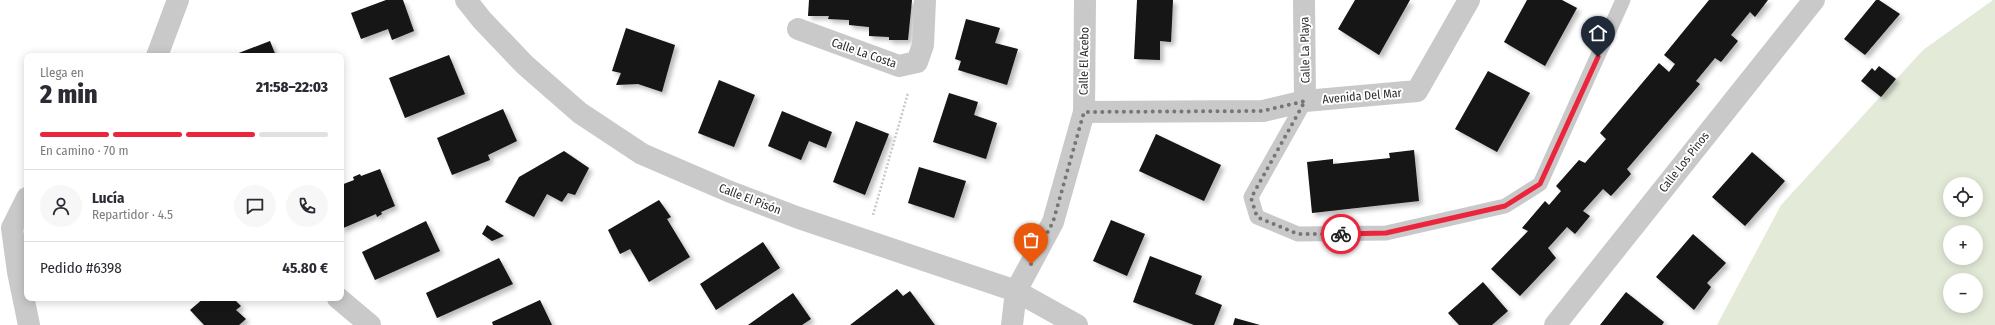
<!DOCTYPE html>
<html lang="es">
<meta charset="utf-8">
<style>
:root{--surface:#fff;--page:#f7f7f7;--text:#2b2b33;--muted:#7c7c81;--line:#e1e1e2;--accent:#eb263c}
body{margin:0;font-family:"Fira Sans Condensed",sans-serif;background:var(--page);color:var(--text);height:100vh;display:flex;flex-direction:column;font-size:15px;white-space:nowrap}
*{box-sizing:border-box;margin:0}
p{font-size:13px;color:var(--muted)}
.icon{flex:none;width:22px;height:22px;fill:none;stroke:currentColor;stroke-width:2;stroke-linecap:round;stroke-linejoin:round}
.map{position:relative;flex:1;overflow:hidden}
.details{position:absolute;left:24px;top:53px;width:320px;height:248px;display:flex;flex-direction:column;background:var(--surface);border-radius:8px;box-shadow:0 2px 10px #0003}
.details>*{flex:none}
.tools{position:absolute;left:1943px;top:177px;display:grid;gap:8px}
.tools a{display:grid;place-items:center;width:40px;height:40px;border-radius:50%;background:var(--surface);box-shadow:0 2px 10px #0003;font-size:20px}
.pin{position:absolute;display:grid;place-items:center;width:34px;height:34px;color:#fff;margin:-41px -17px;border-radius:50% 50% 50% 0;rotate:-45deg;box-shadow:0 0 4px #0007}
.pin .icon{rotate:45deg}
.courier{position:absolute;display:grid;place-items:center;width:40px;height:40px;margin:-20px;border:3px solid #eb263c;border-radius:50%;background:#fff;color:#222;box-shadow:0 1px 5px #0007}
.head em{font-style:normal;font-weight:800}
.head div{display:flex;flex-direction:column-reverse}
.head{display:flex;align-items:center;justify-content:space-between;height:68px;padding:0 16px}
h1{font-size:26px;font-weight:800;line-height:30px}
.bar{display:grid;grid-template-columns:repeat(4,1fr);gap:6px 4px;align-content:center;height:48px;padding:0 16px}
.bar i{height:5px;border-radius:3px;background:var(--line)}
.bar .on{background:var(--accent)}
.bar p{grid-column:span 4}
.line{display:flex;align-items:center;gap:10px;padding:0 16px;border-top:1px solid var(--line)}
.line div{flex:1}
.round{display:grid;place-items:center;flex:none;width:42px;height:42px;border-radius:21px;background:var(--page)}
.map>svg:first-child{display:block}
.green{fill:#e3ebd8;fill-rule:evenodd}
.building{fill:#131313;filter:url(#shadow)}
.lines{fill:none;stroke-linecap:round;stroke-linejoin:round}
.path{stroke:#c9c9c9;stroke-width:2.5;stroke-dasharray:2 2;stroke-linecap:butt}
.service{stroke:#c9c9c9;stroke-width:15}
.minor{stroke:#c9c9c9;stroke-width:22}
.done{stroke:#767676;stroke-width:4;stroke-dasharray:0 7.2}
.route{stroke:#eb263c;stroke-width:5}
.labels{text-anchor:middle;stroke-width:4;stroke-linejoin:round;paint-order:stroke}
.street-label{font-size:12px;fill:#2c2c2c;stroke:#fff}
</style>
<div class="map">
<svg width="1995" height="325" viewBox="0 0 1995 325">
<defs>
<filter id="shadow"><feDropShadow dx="3.5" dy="3.5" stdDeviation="2" flood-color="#0004"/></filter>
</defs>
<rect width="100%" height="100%" fill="#fff"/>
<!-- green -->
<path class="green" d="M1993,0H1995V325H1717L1781,205L1923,50ZM1950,184H1976V210H1950ZM1950,232H1976V258H1950ZM1950,280H1976V306H1950Z"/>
<!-- building -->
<path class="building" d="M386,0H403L414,31L392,40L388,29L361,39L351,13Z
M809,0H912L908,40H889V37L869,36V27L849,25V20L828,19L829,16H808Z
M1137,0H1173L1171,42L1160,41V60L1134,59Z
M1355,0H1410L1379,55L1338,29Z
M1527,0H1562L1577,8L1545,66L1504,42Z
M1709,0H1768L1755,17L1750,12L1731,35L1738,41L1721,62L1715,58L1696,81L1700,84L1627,169L1631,174L1611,196L1603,189L1583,211L1590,216L1575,234L1567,227L1548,248L1556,258L1520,296L1491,269L1528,231L1522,228L1545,201L1549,205L1561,191L1556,186L1579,160L1585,163L1606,139L1600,133L1659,63L1669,72L1675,64L1664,55Z
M1876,0H1879L1900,14L1865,55L1844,39Z
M966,19L1000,28L995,43L1018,49L1007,85L958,70L961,61L955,59Z
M626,28L675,45L662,92L638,84L616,85L621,73L612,71Z
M270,41L276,56H231Z
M449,55L465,94L405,118L389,78Z
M1879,66L1896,79L1881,97L1861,81L1872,68L1875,71Z
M1488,71L1530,93L1497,152L1455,129Z
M719,80L755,95L734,147L698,133Z
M949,93L978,102L974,115L997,123L986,159L933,142Z
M503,109L517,141L488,155L490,160L452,175L437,138Z
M782,111L832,132L826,148L809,141L801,160L768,146Z
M856,121L889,134L865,195L833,182Z
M1156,134L1221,165L1204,201L1139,171Z
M1414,150L1419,201L1312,213L1307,162L1333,159V164L1390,158L1389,153Z
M564,151L589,168L575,195L568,193L562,202L547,194L534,217L505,202L519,177Z
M1752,152L1785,181L1745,226L1712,197Z
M919,167L966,181L954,218L908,203Z
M380,169L395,206L381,212L382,214L377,217L376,214L341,229V203L344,201L341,193V185L354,180L353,177L360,174L361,176Z
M659,200L671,217L667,219L690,257L649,282L630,249L620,254L608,230Z
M1111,220L1145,234L1127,276L1093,261Z
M426,221L440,251L375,280L362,252Z
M487,225L504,236L492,241L482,234Z
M1693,234L1726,263L1707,283L1711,287L1694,310L1656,277Z
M763,242L780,268L716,310L700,284Z
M1150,256L1202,276L1195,294L1222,305L1214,325H1194L1133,302Z
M499,258L513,284L437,318L426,293Z
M1483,282L1508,311L1492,325H1459L1448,313Z
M897,289L903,296L910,291L935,325H850Z
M1626,292L1664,322L1662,325H1600Z
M793,293L811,319L802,325H748Z
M204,298H235L234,299L241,306L236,310L246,319L239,325H204L190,310Z
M540,300L552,325H493L492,322Z
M1235,318L1260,325H1233Z"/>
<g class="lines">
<!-- path -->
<path class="path" d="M873,215L908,93"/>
<!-- service -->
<path class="service" d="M1305,101L1251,197L1257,217L1298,234L1386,233L1505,206L1540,184L1623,0"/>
<!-- minor -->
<path class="minor" d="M466,0L482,20L525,65L580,113L642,154L728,191L799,218L1016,291L1077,325
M1304,0L1305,101
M798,29L899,66L917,62L923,45L925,0
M157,56L178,0
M1084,112L1263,111L1305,101L1417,91L1469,0
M12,228L18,272L29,325
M12,228L27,198
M338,298L370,325
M1012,325L1016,291L1053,222L1084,112L1085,0
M1555,325L1814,0"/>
</g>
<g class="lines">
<!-- done -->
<path class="done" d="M1031,264L1053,222L1084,112L1262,111L1305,101L1251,198L1257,217L1298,234H1341"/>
<!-- route -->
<path class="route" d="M1341,234L1386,233L1505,206L1540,184L1598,57"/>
</g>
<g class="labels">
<!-- street labels -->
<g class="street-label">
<text transform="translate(1305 50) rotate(-91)" y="4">Calle La Playa</text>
<text transform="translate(864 53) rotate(19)" y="4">Calle La Costa</text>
<text transform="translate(1084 61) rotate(-89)" y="4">Calle El Acebo</text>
<text transform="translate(1362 96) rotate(-5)" y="4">Avenida Del Mar</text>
<text transform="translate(1684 162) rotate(-52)" y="4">Calle Los Pinos</text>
<text transform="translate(750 199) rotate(21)" y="4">Calle El Pisón</text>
</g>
</g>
</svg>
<div class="tools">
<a><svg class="icon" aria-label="locate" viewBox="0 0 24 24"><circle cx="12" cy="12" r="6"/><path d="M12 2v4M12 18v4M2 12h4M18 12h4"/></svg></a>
<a>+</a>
<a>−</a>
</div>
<div class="pin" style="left:1031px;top:264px;background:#ea580c"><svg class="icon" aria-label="bag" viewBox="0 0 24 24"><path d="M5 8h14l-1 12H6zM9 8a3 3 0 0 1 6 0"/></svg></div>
<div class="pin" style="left:1598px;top:57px;background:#1f2937"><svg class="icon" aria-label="home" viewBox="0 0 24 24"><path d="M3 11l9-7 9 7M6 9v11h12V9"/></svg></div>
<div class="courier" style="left:1341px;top:234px"><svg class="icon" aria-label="bike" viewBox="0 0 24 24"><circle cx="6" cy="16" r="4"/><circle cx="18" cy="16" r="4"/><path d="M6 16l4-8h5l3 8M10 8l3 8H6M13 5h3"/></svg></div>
<section class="details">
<div class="head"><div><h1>2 min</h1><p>Llega en</p></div><em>21:58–22:03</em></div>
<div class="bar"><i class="on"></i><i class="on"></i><i class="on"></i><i></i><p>En camino · 70 m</p></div>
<div class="line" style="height:72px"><a class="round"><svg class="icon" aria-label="person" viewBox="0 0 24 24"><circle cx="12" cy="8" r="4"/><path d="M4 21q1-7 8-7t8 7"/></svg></a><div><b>Lucía</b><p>Repartidor · 4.5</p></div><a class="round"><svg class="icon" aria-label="chat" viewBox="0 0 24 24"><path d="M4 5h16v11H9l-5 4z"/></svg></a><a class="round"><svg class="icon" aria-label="phone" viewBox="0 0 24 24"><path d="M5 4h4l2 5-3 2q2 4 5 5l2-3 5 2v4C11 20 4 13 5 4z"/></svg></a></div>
<div class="line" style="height:52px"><div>Pedido #6398</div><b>45.80 €</b></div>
</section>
</div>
